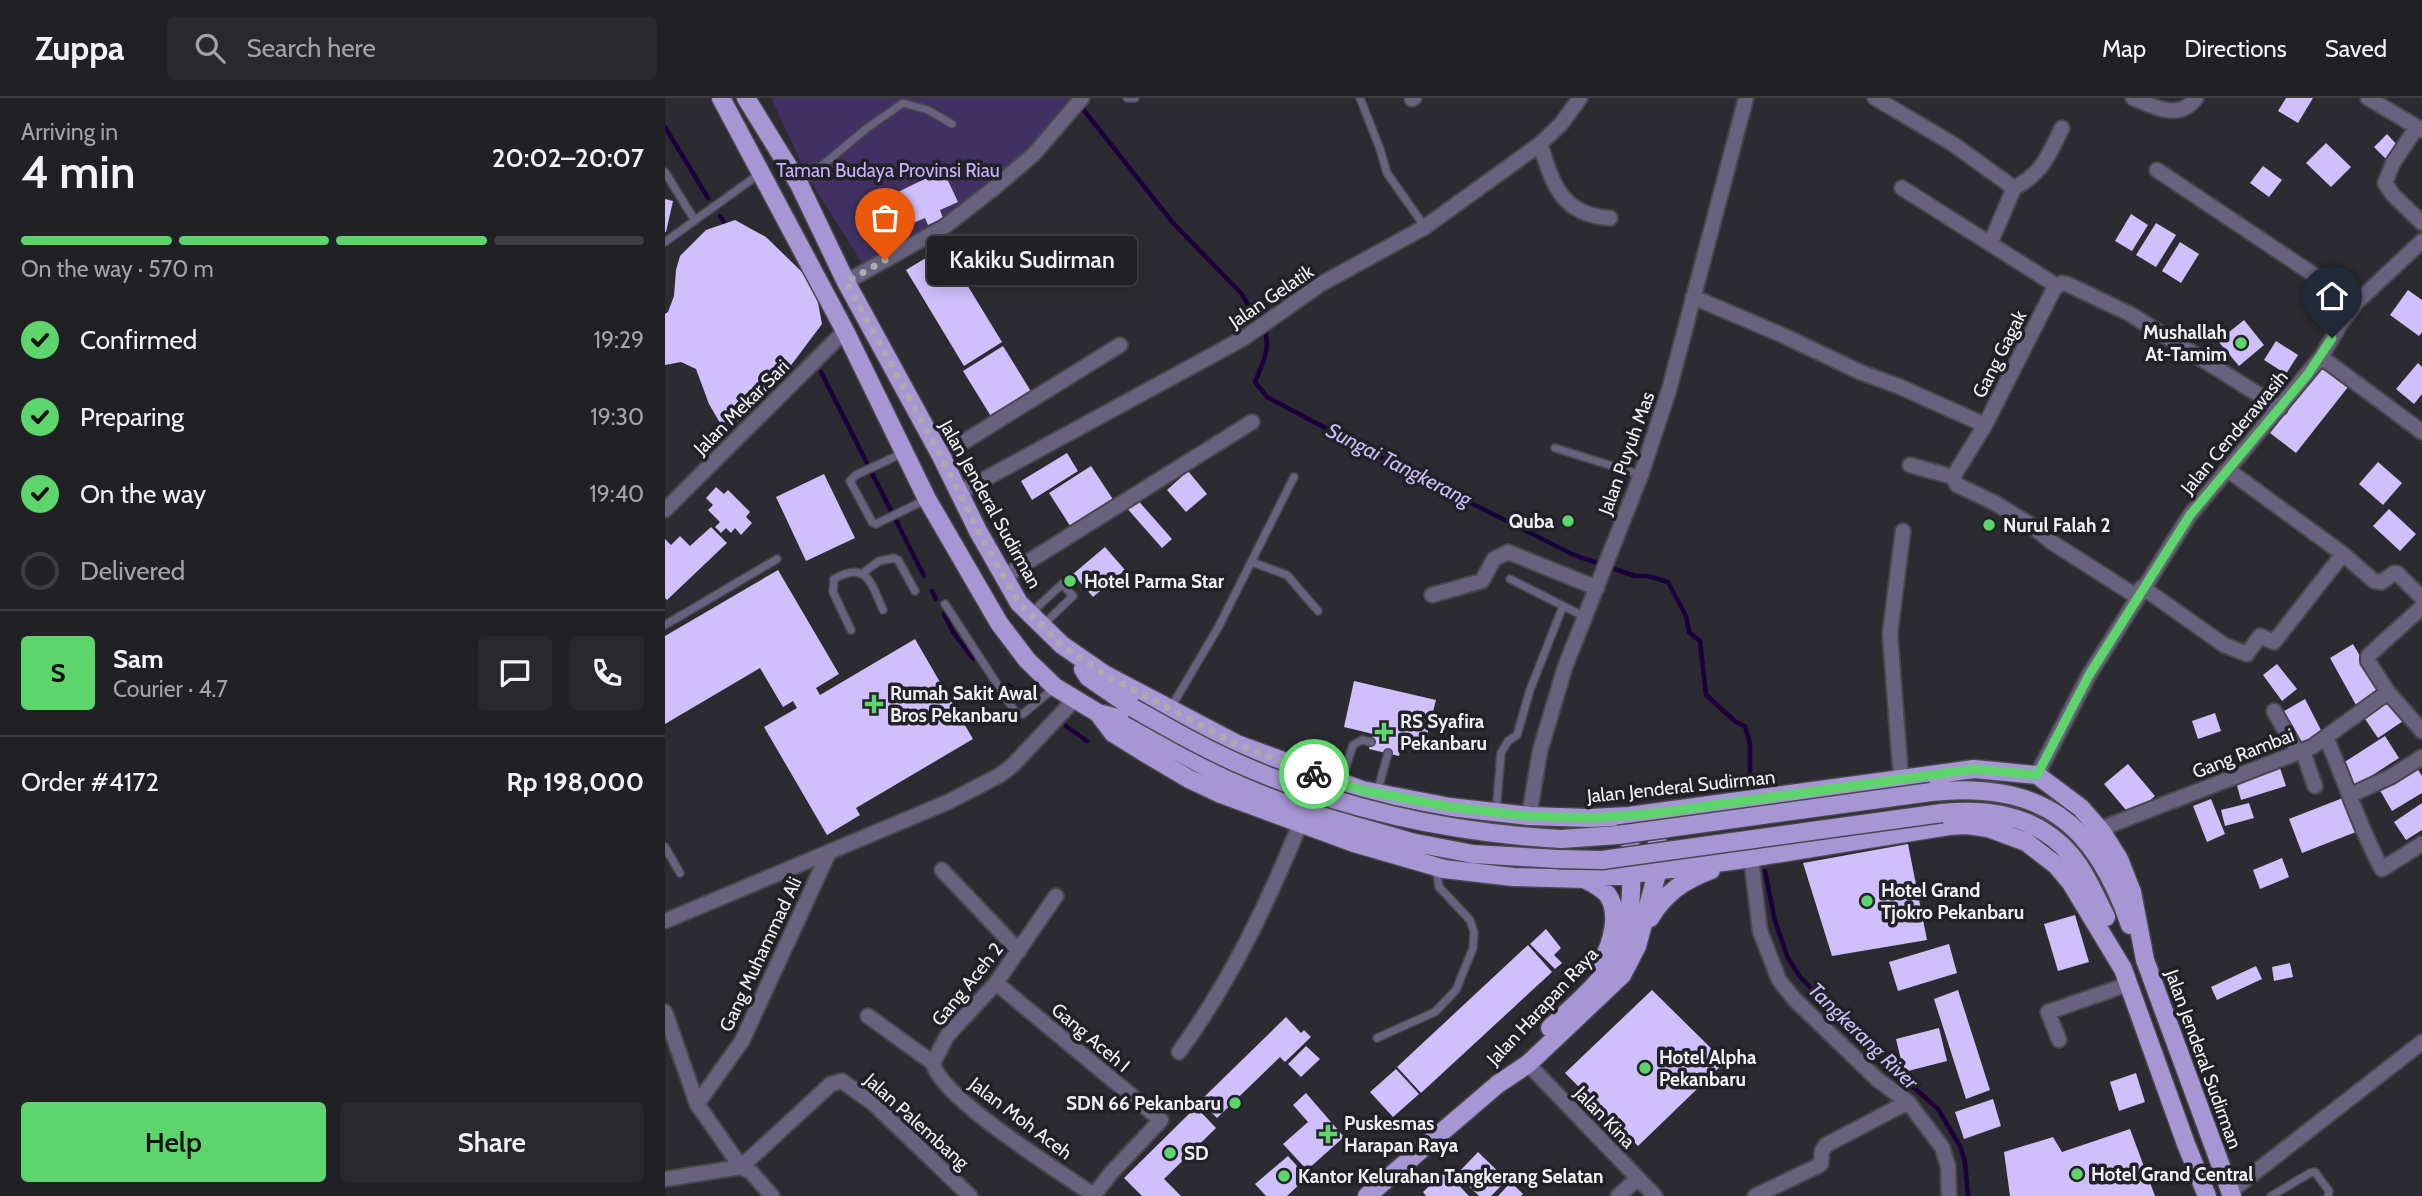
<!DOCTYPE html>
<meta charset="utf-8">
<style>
:root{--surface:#212025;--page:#29282d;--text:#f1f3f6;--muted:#a2a3a7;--line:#3e3e42;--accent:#5ed56c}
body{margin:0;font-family:Cabin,sans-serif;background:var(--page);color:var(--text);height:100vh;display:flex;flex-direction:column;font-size:26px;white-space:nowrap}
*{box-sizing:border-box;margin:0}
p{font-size:23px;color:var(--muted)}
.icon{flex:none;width:38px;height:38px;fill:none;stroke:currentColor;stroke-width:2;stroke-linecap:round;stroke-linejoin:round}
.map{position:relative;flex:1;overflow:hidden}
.sheet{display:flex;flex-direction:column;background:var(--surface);width:665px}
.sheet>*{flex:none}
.pin{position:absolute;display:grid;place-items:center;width:60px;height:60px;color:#fff;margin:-72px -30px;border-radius:50% 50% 50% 0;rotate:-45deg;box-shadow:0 0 7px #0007}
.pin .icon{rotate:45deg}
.courier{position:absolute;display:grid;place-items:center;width:70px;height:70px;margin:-35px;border:5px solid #5ed56c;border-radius:50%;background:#fff;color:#222;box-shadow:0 2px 9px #0007}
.bubble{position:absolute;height:49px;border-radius:7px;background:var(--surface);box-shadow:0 4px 18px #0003,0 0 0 2px var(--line);font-size:23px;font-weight:600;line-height:49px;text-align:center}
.overview em{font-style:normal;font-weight:600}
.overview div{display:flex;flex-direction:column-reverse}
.overview{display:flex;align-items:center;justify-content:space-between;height:119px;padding:0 21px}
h1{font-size:46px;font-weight:600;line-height:52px}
.bar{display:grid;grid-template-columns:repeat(4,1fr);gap:10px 7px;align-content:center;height:84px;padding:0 21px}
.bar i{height:9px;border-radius:5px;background:var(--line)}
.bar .selected{background:var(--accent)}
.bar p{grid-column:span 4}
.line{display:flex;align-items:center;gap:18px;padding:0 21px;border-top:2px solid var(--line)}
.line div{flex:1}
.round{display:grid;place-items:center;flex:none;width:74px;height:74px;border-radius:7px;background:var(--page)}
ol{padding:0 21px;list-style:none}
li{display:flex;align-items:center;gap:21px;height:77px}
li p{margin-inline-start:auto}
li .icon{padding:7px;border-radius:50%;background:var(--accent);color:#111;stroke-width:4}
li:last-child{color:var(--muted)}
li i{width:38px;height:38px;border:4px solid var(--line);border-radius:50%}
.button{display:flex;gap:14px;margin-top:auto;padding:14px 21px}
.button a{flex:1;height:80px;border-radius:7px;background:var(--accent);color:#111;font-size:28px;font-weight:600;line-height:80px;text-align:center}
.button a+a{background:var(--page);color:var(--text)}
header{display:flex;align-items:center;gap:42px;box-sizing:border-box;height:98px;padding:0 35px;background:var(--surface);border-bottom:2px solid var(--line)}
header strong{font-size:33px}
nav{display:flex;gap:38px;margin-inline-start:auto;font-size:24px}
.search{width:490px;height:63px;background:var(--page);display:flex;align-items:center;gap:18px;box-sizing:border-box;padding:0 24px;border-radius:7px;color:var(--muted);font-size:26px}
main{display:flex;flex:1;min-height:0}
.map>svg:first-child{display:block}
.green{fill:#403162}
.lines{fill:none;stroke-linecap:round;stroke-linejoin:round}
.stream{stroke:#1b003c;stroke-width:4.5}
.building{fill:#cfc0fc}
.lane-casing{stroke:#48474c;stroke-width:10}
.street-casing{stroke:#48474c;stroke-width:18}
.primary-casing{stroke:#48474c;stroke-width:21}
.lane{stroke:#69627f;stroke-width:7}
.street{stroke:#69627f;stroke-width:14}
.primary{stroke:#a696d3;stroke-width:18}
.primary-bridge-casing{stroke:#48474c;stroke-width:21;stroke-linecap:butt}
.primary-bridge{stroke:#a696d3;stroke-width:18}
.done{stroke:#acabb0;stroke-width:7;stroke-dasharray:0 12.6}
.route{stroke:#5ed56c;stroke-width:9}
.poi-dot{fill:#5ed56c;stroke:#222127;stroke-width:2.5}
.labels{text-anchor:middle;stroke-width:7;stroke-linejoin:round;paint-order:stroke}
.park-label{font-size:19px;fill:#c6b3ff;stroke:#222127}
.street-label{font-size:19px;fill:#f1f0f5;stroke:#222127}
.poi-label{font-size:19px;font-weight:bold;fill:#f1f0f5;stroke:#222127;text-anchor:start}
.water-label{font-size:21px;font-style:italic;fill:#cbbdf7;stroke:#222127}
</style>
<header>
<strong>Zuppa</strong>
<div class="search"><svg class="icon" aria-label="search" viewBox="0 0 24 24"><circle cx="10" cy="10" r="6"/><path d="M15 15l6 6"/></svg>Search here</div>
<nav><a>Map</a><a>Directions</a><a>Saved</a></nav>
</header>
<main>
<section class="sheet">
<div class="overview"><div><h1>4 min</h1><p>Arriving in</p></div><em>20:02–20:07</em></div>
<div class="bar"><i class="selected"></i><i class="selected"></i><i class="selected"></i><i></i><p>On the way · 570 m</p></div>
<ol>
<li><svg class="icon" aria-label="check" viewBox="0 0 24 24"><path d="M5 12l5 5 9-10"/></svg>Confirmed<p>19:29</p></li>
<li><svg class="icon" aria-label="check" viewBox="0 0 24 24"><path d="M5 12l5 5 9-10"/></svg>Preparing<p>19:30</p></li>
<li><svg class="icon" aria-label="check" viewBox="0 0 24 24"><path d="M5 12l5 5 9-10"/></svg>On the way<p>19:40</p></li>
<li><i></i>Delivered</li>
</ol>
<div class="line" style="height:126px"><b class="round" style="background:var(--accent);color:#111">S</b><div><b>Sam</b><p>Courier · 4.7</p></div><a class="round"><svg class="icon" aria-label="chat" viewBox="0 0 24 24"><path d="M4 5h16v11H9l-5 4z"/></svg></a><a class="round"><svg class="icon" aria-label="phone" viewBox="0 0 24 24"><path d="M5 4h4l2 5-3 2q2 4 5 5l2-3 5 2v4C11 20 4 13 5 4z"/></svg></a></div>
<div class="line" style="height:91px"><div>Order #4172</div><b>Rp 198,000</b></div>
<div class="button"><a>Help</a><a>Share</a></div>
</section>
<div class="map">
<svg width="1757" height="1098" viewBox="0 0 1757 1098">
<rect width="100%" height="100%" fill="#2c2b31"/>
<!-- green -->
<path class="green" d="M106,0H407L376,36L307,103L200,170L143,79Z"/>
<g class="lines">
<!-- stream -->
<path class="stream" d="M414,6L508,125L576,195L601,235L602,248L599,262L590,284L602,299L717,360L909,457L970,478H983L1003,484L1021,518L1024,534L1035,543L1041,597L1071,624L1080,628L1085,646V685
M0,29L43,100
M55,118L62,129
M156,274L259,478
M267,493L271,501
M279,516L288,534L308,561
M343,587L360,599
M401,628L422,643
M1100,773L1110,823L1123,860L1135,879L1163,908L1207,952L1273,1011L1295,1048L1300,1064L1303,1098"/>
</g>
<!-- building -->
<path class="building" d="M1621,0H1648L1633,25L1613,13Z
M1722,36L1734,49L1721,61L1709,49Z
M1661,45L1686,69L1666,89L1641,65Z
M1598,68L1617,82L1604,99L1585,85Z
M278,72L293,104L275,112L278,120L263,127L260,120L248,125L233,94Z
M0,101L8,103L1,134H0Z
M1466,116L1483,127L1467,153L1450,143Z
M70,122L101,139L138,175L151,194L157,226L127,266L73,323L55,325L44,306L31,271L16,264L0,267V216L3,214L9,198L11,172L15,158L41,132Z
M1491,125L1511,137L1491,169L1471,157Z
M1515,144L1534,156L1516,185L1497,173Z
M279,149L337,244L299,268L241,172Z
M1743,192L1757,202V234L1754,238L1725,217Z
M1579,222L1599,247L1574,268L1553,243Z
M1611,243L1633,257L1621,276L1599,262Z
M338,248L367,295L327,320L298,273Z
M1753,265L1757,269V296L1749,306L1731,291Z
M1657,269L1683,289L1631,355L1605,335Z
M402,355L413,373L367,402L356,383Z
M1713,364L1737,385L1718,407L1694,386Z
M426,368L451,406L409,434L384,395Z
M523,373L542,396L521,414L502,392Z
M159,376L190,440L141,463L111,399Z
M51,389L59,396L63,392L85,414L81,419L87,425L76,437L70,430L66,435L61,430L56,435L50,429L55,424L43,412L48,407L41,400Z
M470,399L507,441L497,450L460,408Z
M1724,411L1751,436L1735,453L1708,428Z
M46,429L62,445L2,502L0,500V441L6,447L15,438L25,448Z
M440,449L460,472L428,499L408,476Z
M113,472L174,576L151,590L155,597L250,541L308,641L191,710L195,717L162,737L99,629L132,610L128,603L118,609L95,570L0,626V538Z
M1688,546L1715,593L1691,607L1665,560Z
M1612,566L1632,591L1617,603L1598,577Z
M689,583L771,602L759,649L737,644L734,658L704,651L708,636L679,629Z
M1726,599L1741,621L1713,640L1698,618Z
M1640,601L1658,636L1632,650L1614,616Z
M1550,615L1556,633L1533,641L1527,623Z
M1720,638L1734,660L1689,689L1675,667Z
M1463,666L1490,698L1466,718L1439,686Z
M1750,667L1757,678V695L1727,713L1713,689Z
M1615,670L1621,688L1576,702L1571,684Z
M1683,698L1696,732L1637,755L1624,721Z
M1546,701L1560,736L1542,744L1528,708Z
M1584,705L1589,720L1560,728L1556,712Z
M1757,705V732L1741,742L1729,724Z
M1243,746L1262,842L1167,858L1138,765Z
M1617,760L1624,779L1595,791L1588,772Z
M1410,817L1424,864L1393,873L1379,826Z
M881,831L896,850L889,857L897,865L890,871L865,846Z
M1284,846L1292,875L1233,893L1224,864Z
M863,847L887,874L756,995L732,969Z
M1625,865L1628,879L1609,883L1607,869Z
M1591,868L1597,881L1552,902L1546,889Z
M987,892L1060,964L973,1048L900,975Z
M1293,892L1325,992L1301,1001L1269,901Z
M621,919L636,935L639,932L646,939L620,964L615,959L552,1020L535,1003Z
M1274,930L1282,963L1239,974L1231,941Z
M641,948L655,961L636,979L623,966Z
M731,971L754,996L728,1019L705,994Z
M1471,975L1480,1004L1454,1013L1445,984Z
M641,995L679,1039L642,1072L618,1046L643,1024L628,1007Z
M1328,1001L1336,1028L1299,1041L1290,1014Z
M531,1009L551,1030L499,1081L516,1098H477L459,1080Z
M1465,1031L1490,1098H1345L1339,1054L1388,1039L1397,1054Z
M813,1054L842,1082L826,1098H814L792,1076Z
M623,1058L640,1077L635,1081L637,1084L622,1098H601L590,1086Z
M780,1073L804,1098H761L758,1094Z
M846,1084L858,1096L856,1098H833Z"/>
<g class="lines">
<defs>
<path id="lane" d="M462,0H470
M695,0L715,51L722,75L760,129
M0,74L29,121
M135,86L202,30L238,5L263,12L287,26
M0,144L97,74
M890,350L976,377
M238,355L191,377L185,383L207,424L211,426L260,402
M587,464L622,477L653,513
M198,475L214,463L229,460L233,462L250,493
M845,481L920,519
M280,506L351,615L358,616L389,590
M366,515L397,486L408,498L378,527
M0,527L112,461
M186,532L168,494L169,481C202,462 206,485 218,512
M505,611L554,528L629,379
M676,684L688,647L697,642L706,644
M712,695L723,655
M831,714L836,655L843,643L852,637L865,592L898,508
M0,749L15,775
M712,940L770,914L791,892L808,850L809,834L805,822L774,789L771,769
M1606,1098L1645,1075L1650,1074L1664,1093L1663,1098"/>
<path id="street" d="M1210,0L1288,46L1349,90C1378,75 1383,58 1397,30
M1468,0C1489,9 1514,23 1531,0
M1703,0L1757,32
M747,1L749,0
M1752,29L1728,65L1720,85L1728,97L1757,125
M875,46C888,86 896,117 945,120
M1492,72L1691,205
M1237,90L1392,188
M1325,146L1349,90
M181,184L279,129L328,91L369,56L417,0
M1028,199L1117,237L1195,274L1233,288L1320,327L1389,191L1397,185L1402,186L1465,216L1615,310
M1656,259L1757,334
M276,358L455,247
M1245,367L1288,379L1320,327
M1563,372L1678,456L1709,483L1717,484L1729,475H1732L1757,500
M1288,379L1292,387L1330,405L1363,425L1388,445L1471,498
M294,395L579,240L656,186L760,129L875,46L896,26L915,0
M0,412L180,233
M340,478L587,324
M1477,489L1559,547L1582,556L1595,538L1609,544L1678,456
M767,497L817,483L829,461L843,454L932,490
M1757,509L1703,558V563L1723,594L1757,633
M1609,613L1633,655
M1661,640C1681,683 1694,730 1717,771L1757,746
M1638,654L1650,688
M1372,677L1424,577L1525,417L1656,259L1678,222L1691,205L1757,143
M1236,681L1225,536L1238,433
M1686,697L1727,678L1757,659
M864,718L875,653L900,569L976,377L1004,292L1081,0
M1435,731L1647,649L1723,594
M1086,760L1095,833L1114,882L1129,901L1213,982L1243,1004L1277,1049L1283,1068L1284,1098
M277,772L354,853
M0,823L283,704L335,677L348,667L410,601
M331,885L496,1022L446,1075L429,1097
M0,914L32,1006L76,1069L86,1074L107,1098
M203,918L268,965
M1394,942L1383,914L1464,886
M514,954C565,884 602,807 635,726
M268,965C275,1000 397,1075 430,1098
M268,965L282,938L331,885L391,798
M863,966L990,1098
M32,1006L77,943L164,754
M76,1069L166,986L177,983L209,1006L305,1098
M0,1081L76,1069
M1566,1093L1757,944
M953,1098L973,1080
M1090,1098L1153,1068L1156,1066L1157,1053L1161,1047L1243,1004"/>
<path id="primary" d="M56,0L180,233L262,401L334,525L362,562L390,589L433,615L448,635L485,658L524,681L556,696L689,745L779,771L848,779L919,781L966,776L1073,762L1284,728L1302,727L1323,730L1361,744L1391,767L1406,785L1458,871L1521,1046L1542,1098
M81,0L134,86L181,184L276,358L313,433L354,505L397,547L439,576L572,646L697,692L785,709L864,718L924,720L964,718L1309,671L1372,677L1416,710L1437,734L1454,761L1467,794L1480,862L1567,1098
M418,571L423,579L468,610
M433,615L449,619L461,625L565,682L684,726L746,744L808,756L893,761
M1266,694C1376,683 1430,724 1465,827
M1277,715C1325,710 1373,718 1406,757C1421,775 1430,798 1441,819
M896,741L953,737
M919,781C927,785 936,789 942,796C956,814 947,847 936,864
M985,820C1000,795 1019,782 1046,772
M885,930C907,909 936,885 951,859C972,824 966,760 964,720
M702,1098L833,986L863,966L957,877L972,848L993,772L991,718"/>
</defs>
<!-- lane casing -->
<use href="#lane" class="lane-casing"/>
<!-- street casing -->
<use href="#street" class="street-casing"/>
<!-- primary casing -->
<use href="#primary" class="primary-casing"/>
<!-- lane -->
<use href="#lane" class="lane"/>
<!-- street -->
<use href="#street" class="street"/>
<!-- primary -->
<use href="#primary" class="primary"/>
<defs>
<path id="primary-bridge" d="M468,610C507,632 545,654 586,671C684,713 790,735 896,741
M953,737L1266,694
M893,761L937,762L1277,715"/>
</defs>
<!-- primary-bridge casing -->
<use href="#primary-bridge" class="primary-bridge-casing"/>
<!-- primary-bridge -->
<use href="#primary-bridge" class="primary-bridge"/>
</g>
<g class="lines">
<!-- done -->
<path class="done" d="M220,162L181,184L276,358L313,433L354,505L397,547L439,576L572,646L649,676"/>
<!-- route -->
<path class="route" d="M649,676L697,692L785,709L864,718L924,720L991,715L1309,671L1372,677L1424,577L1525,417L1643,276L1667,240"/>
</g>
<!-- markers -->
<g class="poi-dot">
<circle cx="1576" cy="245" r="7"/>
<circle cx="903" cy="423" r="7"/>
<circle cx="1324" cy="427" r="7"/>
<circle cx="405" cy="483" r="7"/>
<path d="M205.5 595.5h7v7h7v7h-7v7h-7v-7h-7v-7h7z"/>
<path d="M715.5 623.5h7v7h7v7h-7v7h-7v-7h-7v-7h7z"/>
<circle cx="1202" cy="803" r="7"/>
<circle cx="980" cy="970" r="7"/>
<circle cx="570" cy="1005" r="7"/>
<path d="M659.5 1025.5h7v7h7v7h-7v7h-7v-7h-7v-7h7z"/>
<circle cx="505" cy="1055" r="7"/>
<circle cx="1412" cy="1076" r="7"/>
<circle cx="619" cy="1078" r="7"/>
</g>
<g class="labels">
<!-- park labels -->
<g class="park-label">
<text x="223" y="79">Taman Budaya Provinsi Riau</text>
</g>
<!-- street labels -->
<g class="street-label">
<text transform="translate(606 198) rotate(-34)" y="7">Jalan Gelatik</text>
<text transform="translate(1334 256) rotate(-63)" y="7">Gang Gagak</text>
<text transform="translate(76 309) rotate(-45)" y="7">Jalan Mekar Sari</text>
<text transform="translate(1569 334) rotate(-50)" y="7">Jalan Cenderawasih</text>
<text transform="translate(961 355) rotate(-70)" y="7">Jalan Puyuh Mas</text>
<text transform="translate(326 406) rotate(61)" y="7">Jalan Jenderal Sudirman</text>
<text transform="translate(1578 655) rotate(-21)" y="7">Gang Rambai</text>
<text transform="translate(1016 688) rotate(-6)" y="7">Jalan Jenderal Sudirman</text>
<text transform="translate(95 856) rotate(-65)" y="7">Gang Muhammad Ali</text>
<text transform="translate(302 886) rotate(-51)" y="7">Gang Aceh 2</text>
<text transform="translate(877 908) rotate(-47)" y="7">Jalan Harapan Raya</text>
<text transform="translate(426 939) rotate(40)" y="7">Gang Aceh I</text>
<text transform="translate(1539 961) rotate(70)" y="7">Jalan Jenderal Sudirman</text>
<text transform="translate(940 1019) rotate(46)" y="7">Jalan Kina</text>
<text transform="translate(356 1020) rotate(37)" y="7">Jalan Moh Aceh</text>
<text transform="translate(252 1023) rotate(42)" y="7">Jalan Palembang</text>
</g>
<!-- poi labels -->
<g class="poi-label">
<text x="1562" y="241" text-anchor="end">Mushallah<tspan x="1562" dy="22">At-Tamim</tspan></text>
<text x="889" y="430" text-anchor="end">Quba</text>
<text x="1338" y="434">Nurul Falah 2</text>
<text x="419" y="490">Hotel Parma Star</text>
<text x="225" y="602">Rumah Sakit Awal<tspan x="225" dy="22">Bros Pekanbaru</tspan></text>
<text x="735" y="630">RS Syafira<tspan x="735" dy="22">Pekanbaru</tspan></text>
<text x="1216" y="799">Hotel Grand<tspan x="1216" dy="22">Tjokro Pekanbaru</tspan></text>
<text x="994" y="966">Hotel Alpha<tspan x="994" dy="22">Pekanbaru</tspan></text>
<text x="556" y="1012" text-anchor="end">SDN 66 Pekanbaru</text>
<text x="679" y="1032">Puskesmas<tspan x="679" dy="22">Harapan Raya</tspan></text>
<text x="519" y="1062">SD</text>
<text x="1426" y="1083">Hotel Grand Central</text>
<text x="633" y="1085">Kantor Kelurahan Tangkerang Selatan</text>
</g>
<!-- water labels -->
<g class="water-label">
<text transform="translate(734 367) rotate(27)" y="7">Sungai Tangkerang</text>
<text transform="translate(1198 938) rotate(44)" y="7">Tangkerang River</text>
</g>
</g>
</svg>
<div class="pin" style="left:220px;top:162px;background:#ea580c"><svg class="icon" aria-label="bag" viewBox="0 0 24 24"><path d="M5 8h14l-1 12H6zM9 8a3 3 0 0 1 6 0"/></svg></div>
<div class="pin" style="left:1667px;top:240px;background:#1f2937"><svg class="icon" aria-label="home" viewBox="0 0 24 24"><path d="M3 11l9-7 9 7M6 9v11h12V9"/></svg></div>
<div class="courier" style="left:649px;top:676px"><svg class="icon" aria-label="bike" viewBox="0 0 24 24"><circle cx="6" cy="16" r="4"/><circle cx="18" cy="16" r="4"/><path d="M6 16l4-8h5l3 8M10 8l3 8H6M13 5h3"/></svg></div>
<div class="bubble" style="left:262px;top:138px;width:210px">Kakiku Sudirman</div>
</div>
</main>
